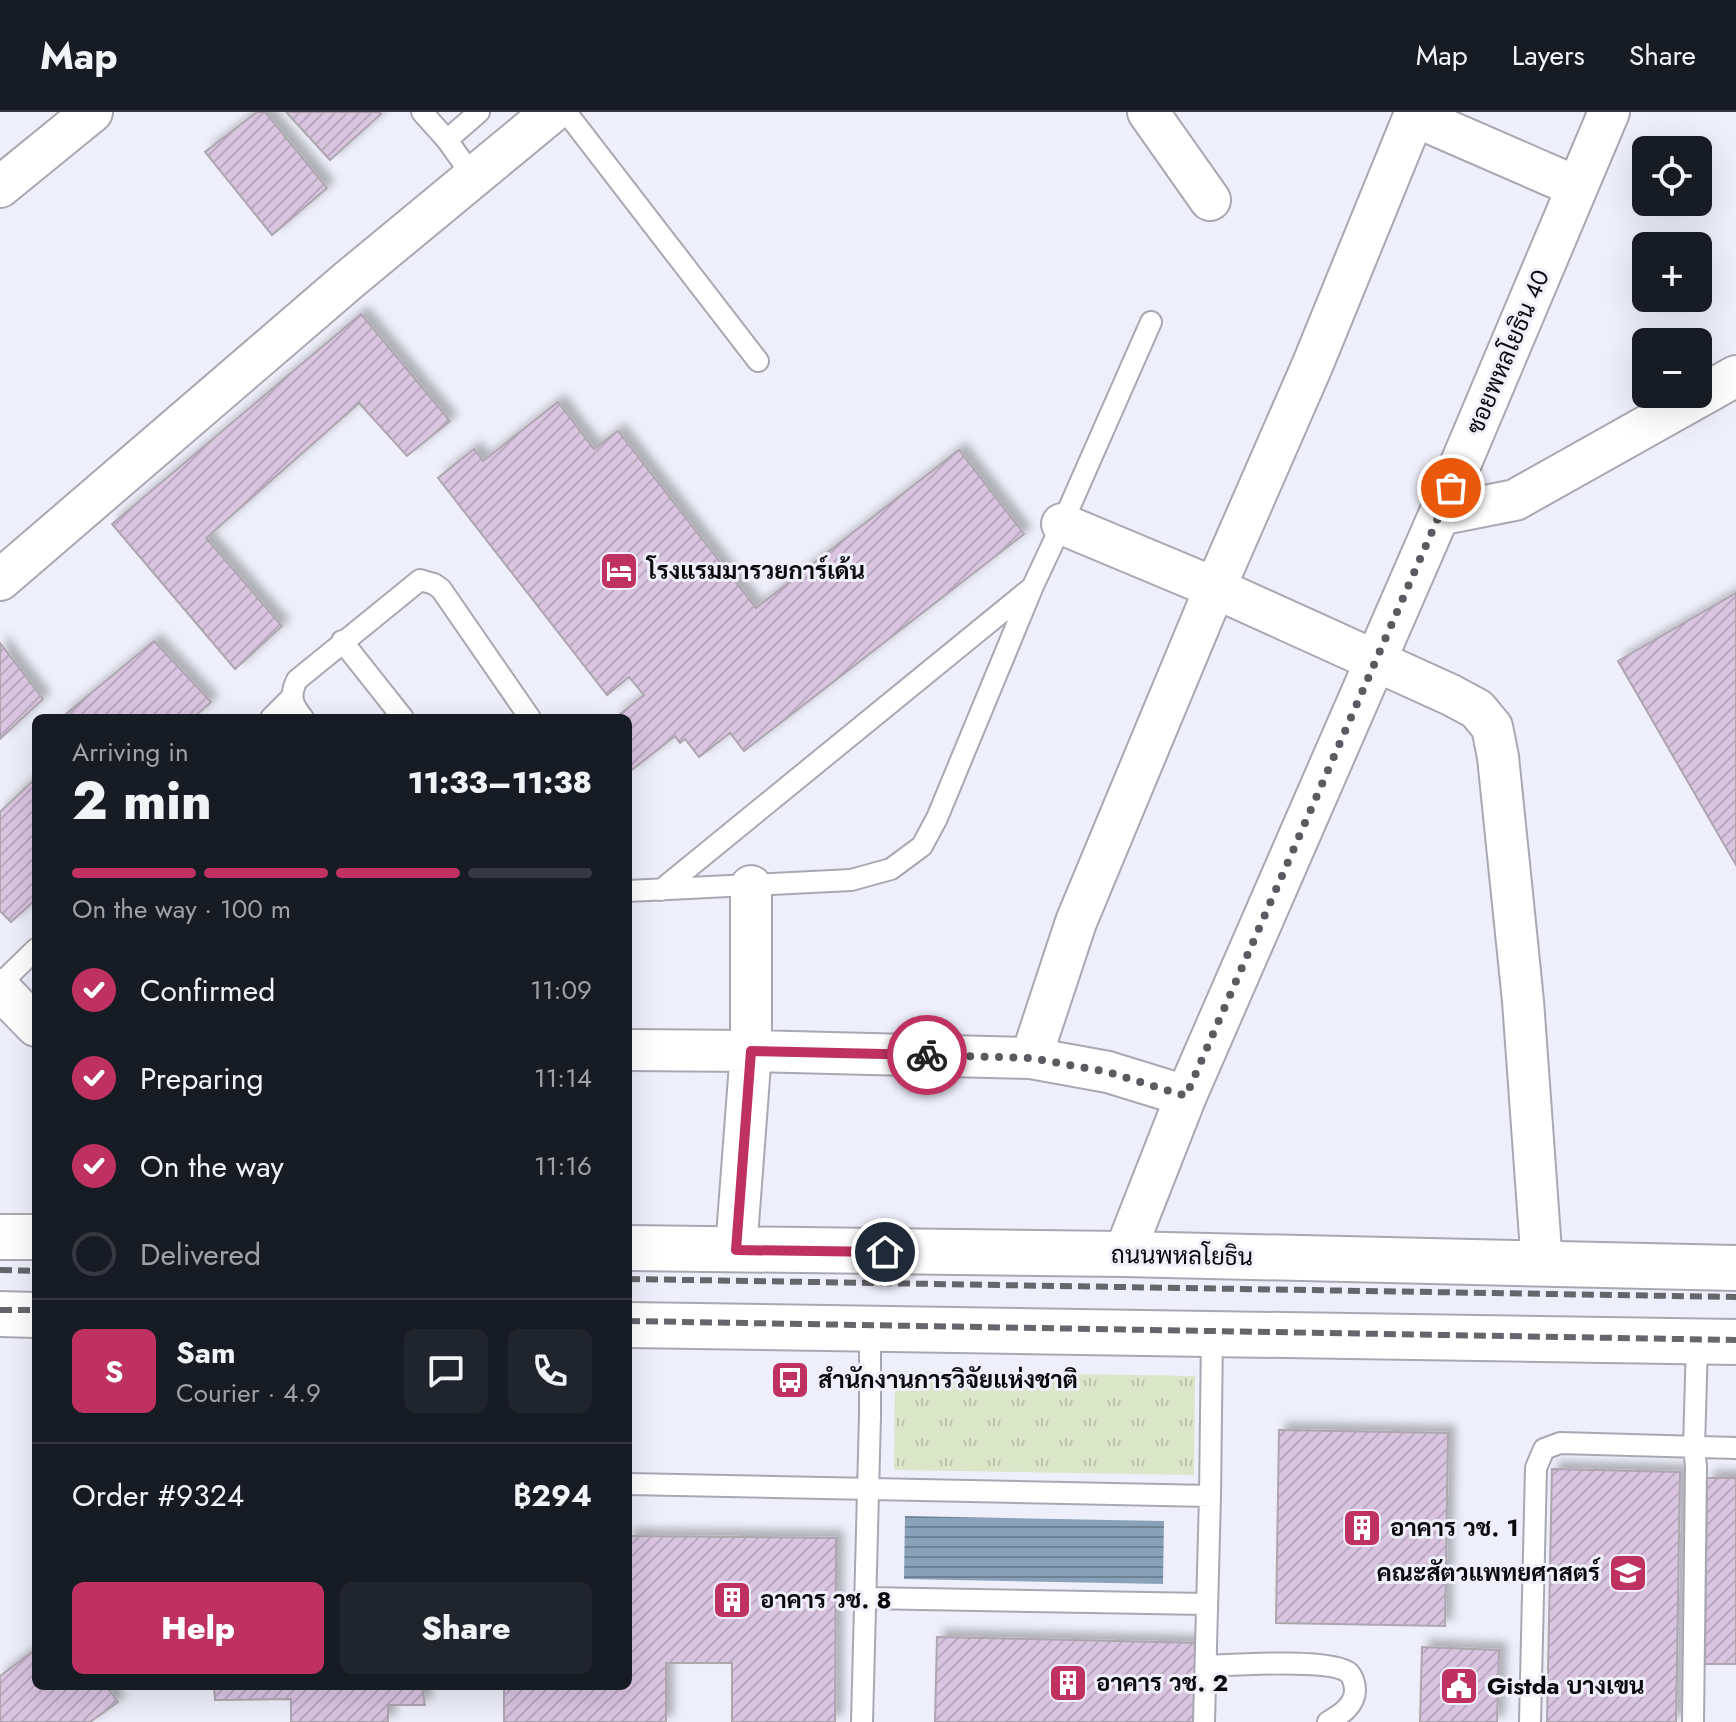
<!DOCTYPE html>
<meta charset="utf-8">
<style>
:root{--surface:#171b24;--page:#20242c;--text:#f1f3f6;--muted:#9ea1a6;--line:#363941;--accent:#bf3160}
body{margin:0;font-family:Jost,Sarabun,sans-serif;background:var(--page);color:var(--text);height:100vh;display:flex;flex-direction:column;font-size:30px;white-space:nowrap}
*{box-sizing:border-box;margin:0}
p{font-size:26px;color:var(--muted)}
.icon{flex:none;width:44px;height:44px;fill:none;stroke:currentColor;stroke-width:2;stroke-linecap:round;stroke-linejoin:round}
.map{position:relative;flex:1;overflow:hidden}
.panel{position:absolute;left:32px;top:602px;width:600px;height:976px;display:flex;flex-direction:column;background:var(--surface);border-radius:12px;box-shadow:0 8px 32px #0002}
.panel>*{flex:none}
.buttons{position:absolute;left:1632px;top:24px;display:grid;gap:16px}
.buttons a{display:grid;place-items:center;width:80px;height:80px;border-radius:12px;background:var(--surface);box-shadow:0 8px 32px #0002;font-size:40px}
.pin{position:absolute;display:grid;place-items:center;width:68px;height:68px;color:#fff;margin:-34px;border:4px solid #fff;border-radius:50%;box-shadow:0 2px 8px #0007}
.courier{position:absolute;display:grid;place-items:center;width:80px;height:80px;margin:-40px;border:6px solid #bf3160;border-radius:50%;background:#fff;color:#222;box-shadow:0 2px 10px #0007}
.head em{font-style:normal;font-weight:800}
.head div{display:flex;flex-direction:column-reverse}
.head{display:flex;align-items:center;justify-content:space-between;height:136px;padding:0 40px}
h1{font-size:52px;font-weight:800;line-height:60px}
.bar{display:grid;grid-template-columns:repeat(4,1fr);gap:12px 8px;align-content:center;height:96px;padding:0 40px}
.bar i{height:10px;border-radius:6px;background:var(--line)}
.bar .active{background:var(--accent)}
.bar p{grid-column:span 4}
.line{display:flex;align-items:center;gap:20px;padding:0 40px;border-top:2px solid var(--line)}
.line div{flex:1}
.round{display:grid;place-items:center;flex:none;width:84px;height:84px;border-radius:12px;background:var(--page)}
ol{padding:0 40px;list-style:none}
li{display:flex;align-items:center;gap:24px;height:88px}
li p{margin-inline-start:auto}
li .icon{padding:8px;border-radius:50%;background:var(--accent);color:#fff;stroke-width:4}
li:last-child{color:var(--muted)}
li i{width:44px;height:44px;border:4px solid var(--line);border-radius:50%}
.primary-button{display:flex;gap:16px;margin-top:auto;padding:16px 40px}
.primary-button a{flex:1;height:92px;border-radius:12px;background:var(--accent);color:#fff;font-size:32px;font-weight:800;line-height:92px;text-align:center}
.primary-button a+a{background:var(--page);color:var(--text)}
header{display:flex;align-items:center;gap:48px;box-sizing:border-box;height:112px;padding:0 40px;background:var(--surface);border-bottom:2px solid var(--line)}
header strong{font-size:38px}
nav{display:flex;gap:44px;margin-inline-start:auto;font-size:28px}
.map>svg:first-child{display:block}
.park{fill:url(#park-tufts)}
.water{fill:url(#water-rules)}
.building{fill:url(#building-hatch);stroke:#ada6af;stroke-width:2;filter:url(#shadow)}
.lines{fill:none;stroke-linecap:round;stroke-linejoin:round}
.service-casing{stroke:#a8a8b2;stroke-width:24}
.minor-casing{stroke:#a8a8b2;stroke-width:44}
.primary-casing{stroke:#a8a8b2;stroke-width:48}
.service{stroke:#fff;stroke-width:20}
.minor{stroke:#fff;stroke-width:40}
.primary{stroke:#fff;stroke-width:44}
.rail{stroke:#65666c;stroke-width:6;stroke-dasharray:12 6;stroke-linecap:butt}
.done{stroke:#5a5b61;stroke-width:8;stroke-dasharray:0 14.4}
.route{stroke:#bf3160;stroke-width:10}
.labels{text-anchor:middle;stroke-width:6;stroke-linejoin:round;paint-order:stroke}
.street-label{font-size:24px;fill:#0b0b0e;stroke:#eeeffa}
.poi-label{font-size:24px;font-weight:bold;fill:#0b0b0e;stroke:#eeeffa;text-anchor:start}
</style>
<header>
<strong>Map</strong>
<nav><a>Map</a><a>Layers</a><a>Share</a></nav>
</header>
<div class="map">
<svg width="1736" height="1610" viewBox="0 0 1736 1610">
<defs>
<pattern id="park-tufts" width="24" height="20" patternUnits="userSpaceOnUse" patternTransform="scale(2)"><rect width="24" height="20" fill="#dbe6c9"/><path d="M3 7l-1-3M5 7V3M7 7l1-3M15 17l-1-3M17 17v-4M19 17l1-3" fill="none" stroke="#bbc4ab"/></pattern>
<pattern id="water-rules" width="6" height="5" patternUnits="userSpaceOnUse" patternTransform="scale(2)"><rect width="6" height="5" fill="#89a2ba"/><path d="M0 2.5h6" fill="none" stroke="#6e8296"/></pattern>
<pattern id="building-hatch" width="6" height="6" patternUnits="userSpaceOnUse" patternTransform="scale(2)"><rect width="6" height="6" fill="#dac5e1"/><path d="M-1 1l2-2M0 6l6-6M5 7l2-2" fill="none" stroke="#baa8c0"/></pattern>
<filter id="shadow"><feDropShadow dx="7" dy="-7" stdDeviation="4" flood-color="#0004"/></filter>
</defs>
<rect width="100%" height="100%" fill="#eeeffa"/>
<!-- park -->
<path class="park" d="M895,1259L1195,1264L1194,1363L894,1358Z"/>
<!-- water -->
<path class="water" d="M905,1404L1164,1409L1163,1472L904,1467Z"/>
<!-- building -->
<path class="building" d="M257,0H265L327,76L272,123L205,40Z
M286,0H379L381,2L330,48Z
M361,202L450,309L407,344L359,291L206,426L282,514L235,557L112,412Z
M558,290L594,337L618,319L756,496L959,338L1024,422L744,639L730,621L699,645L685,627L680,631L675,624L628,661V606H615L644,583L629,565L607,583L438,366L474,337L483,349Z
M1736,481V753L1618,549Z
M154,529L211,590L193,606H61Z
M0,531L43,587L0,627Z
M36,666V787L11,810L0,799V700Z
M1279,1318L1448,1321L1445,1514L1276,1511Z
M1552,1357L1680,1360L1676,1610H1547Z
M1707,1366H1736V1552H1705Z
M628,1424L836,1426L835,1610H732V1551H666V1610H504V1574H628Z
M937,1525L1201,1531L1199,1610H935Z
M1422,1535L1499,1538L1497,1610H1420Z
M36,1537V1574H106L118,1590L90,1610H0V1564Z
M214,1574H422L425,1593H388V1610H291V1587L215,1588Z"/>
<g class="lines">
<defs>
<path id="service" d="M422,0L447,28L474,66
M566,0L758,249
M447,28L479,0
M342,529L403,606
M271,606L291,586
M303,606C292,593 289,584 297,568L420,468L434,472L441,477L530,606
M661,778L1030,477
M628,779L851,768L891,757L922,734L937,706L1033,474L1062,412L1151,210
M0,872L36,837
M628,1372L1210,1384
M866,1486L1206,1492
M1206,1554C1231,1553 1332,1546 1349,1561C1353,1565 1355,1573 1355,1578C1355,1594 1340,1603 1328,1610
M862,1610L870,1304V1216
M1204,1610L1210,1384L1212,1222
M1530,1610L1536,1356L1544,1337L1560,1331L1736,1336
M1693,1610L1696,1354L1694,1336L1697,1230"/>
<path id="minor" d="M1148,0L1210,88
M0,75L92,0
M1439,403L1515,388L1736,264
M1062,412L1215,476L1451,583L1477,597L1492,615L1498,645L1523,889L1542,1153
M0,468L350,167L552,0
M0,877L36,914
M628,938L751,939L1031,946L1076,810L1215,476L1312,254L1414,4L1577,75
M1031,946L1108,960L1186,984
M736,1138L751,939V774
M1124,1142L1186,984L1439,403L1609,0"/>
<path id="primary" d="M0,1125H36
M628,1136L1124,1142L1736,1156
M0,1202L36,1203
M628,1213L1736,1230"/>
</defs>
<!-- service casing -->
<use href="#service" class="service-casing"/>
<!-- minor casing -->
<use href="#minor" class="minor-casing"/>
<!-- primary casing -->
<use href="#primary" class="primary-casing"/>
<!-- service -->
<use href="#service" class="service"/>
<!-- minor -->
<use href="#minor" class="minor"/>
<!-- primary -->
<use href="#primary" class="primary"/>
<!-- rail -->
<path class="rail" d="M0,1158L36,1159
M628,1167L1736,1185
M0,1198H36
M628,1209L1736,1228"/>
</g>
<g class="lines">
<!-- done -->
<path class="done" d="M927,943L1031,946L1108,960L1186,984L1451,376"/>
<!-- route -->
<path class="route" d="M885,1140L736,1138L751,939L927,943"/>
</g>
<!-- icons -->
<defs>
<symbol id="hotel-square" viewBox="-11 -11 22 22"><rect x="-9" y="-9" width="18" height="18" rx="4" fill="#bf3160" stroke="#eeeffa"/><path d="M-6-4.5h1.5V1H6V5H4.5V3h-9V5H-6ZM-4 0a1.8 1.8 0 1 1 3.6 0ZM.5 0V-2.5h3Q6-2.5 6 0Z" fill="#fff"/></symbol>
<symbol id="bus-square" viewBox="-11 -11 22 22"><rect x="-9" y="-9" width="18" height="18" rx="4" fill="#bf3160" stroke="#eeeffa"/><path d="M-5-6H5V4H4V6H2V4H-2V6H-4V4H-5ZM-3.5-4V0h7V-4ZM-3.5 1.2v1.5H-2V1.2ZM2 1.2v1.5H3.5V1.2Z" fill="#fff"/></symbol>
<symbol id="building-square" viewBox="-11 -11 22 22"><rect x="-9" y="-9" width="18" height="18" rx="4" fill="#bf3160" stroke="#eeeffa"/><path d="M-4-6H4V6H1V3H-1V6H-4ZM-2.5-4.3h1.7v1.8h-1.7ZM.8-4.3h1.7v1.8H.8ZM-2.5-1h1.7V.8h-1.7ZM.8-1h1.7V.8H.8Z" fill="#fff"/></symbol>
<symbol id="university-square" viewBox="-11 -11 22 22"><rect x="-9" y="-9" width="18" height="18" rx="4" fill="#bf3160" stroke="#eeeffa"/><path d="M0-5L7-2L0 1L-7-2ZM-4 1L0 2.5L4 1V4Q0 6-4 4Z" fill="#fff"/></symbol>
<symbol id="civic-square" viewBox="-11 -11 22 22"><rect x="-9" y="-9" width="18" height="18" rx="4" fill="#bf3160" stroke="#eeeffa"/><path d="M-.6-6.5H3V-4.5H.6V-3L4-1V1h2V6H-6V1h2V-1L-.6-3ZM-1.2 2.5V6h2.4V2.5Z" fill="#fff"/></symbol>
</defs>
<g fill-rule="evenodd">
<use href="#hotel-square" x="597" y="437" width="44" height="44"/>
<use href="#bus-square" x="768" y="1246" width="44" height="44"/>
<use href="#building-square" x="1340" y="1394" width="44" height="44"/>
<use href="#university-square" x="1606" y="1439" width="44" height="44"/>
<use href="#building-square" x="710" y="1466" width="44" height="44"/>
<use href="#building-square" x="1046" y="1549" width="44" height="44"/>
<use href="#civic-square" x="1437" y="1552" width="44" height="44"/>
</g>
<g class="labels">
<!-- street labels -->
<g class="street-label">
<text transform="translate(1508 240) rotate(-67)" y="8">ซอยพหลโยธิน 40</text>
<text transform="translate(1182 1144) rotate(1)" y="8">ถนนพหลโยธิน</text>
</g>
<!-- poi labels -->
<g class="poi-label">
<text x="647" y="467">โรงแรมมารวยการ์เด้น</text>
<text x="818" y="1276">สำนักงานการวิจัยแห่งชาติ</text>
<text x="1390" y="1424">อาคาร วช. 1</text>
<text x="1600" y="1469" text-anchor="end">คณะสัตวแพทยศาสตร์</text>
<text x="760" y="1496">อาคาร วช. 8</text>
<text x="1096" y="1579">อาคาร วช. 2</text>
<text x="1487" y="1582">Gistda บางเขน</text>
</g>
</g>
</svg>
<div class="buttons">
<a><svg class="icon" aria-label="locate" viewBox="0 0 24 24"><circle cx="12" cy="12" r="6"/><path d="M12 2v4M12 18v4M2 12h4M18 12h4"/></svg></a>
<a>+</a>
<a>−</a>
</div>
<div class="pin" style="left:1451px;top:376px;background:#ea580c"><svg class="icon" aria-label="bag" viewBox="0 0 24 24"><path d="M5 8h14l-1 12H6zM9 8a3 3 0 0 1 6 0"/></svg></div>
<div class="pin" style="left:885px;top:1140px;background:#1f2937"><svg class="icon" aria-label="home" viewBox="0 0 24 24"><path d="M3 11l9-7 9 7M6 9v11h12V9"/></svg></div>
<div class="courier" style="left:927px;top:943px"><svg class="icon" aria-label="bike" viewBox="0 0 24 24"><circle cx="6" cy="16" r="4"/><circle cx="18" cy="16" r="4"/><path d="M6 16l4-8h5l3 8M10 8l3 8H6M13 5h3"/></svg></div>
<section class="panel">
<div class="head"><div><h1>2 min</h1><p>Arriving in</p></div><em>11:33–11:38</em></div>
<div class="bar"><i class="active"></i><i class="active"></i><i class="active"></i><i></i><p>On the way · 100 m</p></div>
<ol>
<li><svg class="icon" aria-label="check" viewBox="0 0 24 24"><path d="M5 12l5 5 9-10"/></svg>Confirmed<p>11:09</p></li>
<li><svg class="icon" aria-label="check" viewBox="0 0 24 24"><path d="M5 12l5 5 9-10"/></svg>Preparing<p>11:14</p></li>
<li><svg class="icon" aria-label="check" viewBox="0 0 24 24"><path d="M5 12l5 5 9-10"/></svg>On the way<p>11:16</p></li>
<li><i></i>Delivered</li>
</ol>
<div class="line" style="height:144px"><b class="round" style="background:var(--accent);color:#fff">S</b><div><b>Sam</b><p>Courier · 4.9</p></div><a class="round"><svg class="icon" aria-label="chat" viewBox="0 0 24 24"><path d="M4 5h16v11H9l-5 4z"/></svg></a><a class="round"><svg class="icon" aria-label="phone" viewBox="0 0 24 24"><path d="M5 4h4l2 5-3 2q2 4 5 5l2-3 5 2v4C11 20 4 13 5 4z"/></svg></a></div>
<div class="line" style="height:104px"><div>Order #9324</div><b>฿294</b></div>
<div class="primary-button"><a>Help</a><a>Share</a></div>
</section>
</div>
